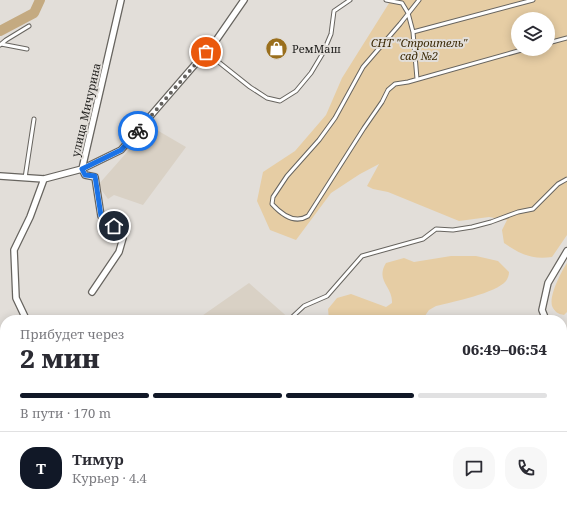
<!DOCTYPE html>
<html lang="ru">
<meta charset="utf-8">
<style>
:root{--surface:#fff;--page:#f7f7f7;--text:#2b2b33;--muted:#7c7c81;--line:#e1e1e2;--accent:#111827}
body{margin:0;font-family:"Noto Serif",serif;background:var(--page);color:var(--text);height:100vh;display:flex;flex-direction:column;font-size:15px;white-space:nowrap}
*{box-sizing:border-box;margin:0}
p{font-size:13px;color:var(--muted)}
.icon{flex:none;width:22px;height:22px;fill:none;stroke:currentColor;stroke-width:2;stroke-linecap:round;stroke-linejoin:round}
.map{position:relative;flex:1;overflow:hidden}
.panel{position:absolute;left:0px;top:315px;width:567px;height:196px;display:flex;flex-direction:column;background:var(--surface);border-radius:16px 16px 0 0;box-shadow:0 2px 10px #0003}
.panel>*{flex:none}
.controls{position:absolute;left:511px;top:12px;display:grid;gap:8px}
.controls a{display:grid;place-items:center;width:44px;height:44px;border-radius:50%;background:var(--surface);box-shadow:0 2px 10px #0003;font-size:20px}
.pin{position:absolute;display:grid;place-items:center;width:34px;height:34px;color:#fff;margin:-17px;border:2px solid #fff;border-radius:50%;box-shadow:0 1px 4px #0007}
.courier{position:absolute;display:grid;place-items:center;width:40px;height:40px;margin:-20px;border:3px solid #1a73e8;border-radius:50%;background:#fff;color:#222;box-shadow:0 1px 5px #0007}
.headline em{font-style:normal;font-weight:800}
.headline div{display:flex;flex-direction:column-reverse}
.headline{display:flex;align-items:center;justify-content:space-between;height:68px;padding:0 20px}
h1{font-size:26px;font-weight:800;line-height:30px}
.bar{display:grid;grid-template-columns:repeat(4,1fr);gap:6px 4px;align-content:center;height:48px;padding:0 20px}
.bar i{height:5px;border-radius:3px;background:var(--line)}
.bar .active{background:var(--accent)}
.bar p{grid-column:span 4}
.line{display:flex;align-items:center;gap:10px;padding:0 20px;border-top:1px solid var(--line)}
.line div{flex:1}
.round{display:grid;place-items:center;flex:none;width:42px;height:42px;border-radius:16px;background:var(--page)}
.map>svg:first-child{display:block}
.built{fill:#d9d1c5}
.green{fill:#e6cda4;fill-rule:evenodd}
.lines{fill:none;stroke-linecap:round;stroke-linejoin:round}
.river{stroke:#c4aa81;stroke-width:10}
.service-casing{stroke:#67645f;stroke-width:5}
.minor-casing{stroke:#67645f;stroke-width:8}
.tertiary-casing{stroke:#67645f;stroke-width:9}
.service{stroke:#fff;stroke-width:3}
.minor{stroke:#fff;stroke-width:5.5}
.tertiary{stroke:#fff;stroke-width:7}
.done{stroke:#63615e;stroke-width:4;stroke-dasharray:0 7.2}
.route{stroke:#1a73e8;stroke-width:5}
.labels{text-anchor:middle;stroke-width:4;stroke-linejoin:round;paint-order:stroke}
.park-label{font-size:11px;font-style:italic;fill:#392704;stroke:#e2ded9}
.poi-label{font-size:11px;fill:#1f1e1c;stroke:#e2ded9;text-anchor:start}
.street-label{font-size:11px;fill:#1f1e1c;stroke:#e2ded9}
</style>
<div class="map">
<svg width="567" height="511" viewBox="0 0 567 511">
<rect width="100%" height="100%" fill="#e2ded9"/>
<!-- built -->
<path class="built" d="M150,126L186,147L143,205L114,195L108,199L98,185Z
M249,283L291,320H196Z
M562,371L567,378V511H469L471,506H562Z
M60,506H112L115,511H63Z
M168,506H248L246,511H169Z"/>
<!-- green -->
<path class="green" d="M391,0H567V235L552,257C532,260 520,254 504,243L502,230L507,220L489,217L459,221L388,192L373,189L367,186L379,164L360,174L331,193L296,240L270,230L257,201L263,172L295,151L326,115L342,78ZM518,19H548V49H518Z
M451,256H476L498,261L509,272C509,275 508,278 506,281C496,293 453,302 436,306L429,310L422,320H329L328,309L337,298L351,294L386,307L392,303C393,286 375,281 386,263L404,258L414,262Z
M567,263V312L564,315C559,314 556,313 553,308C547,299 561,272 567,263Z"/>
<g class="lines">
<!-- river -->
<path class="river" d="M0,31L34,13L40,0
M0,340L5,350
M0,440L5,435
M0,477L5,484
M24,506L29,511"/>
<defs>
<path id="service" d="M386,0L402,3L408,13L413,32L417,79
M419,0L400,24L363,67L335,118L319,140L287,176L273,197L272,204C282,215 295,224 308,216L364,128L382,102L388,90L395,84L408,82L525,49
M413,32L533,0
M548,43L567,38
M1,44L27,49
M0,45L6,40L29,26
M206,52L250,87L267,98L280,101L296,91L311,73L323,53L331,34L334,11L350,0
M25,178L34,119
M289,320L304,306L327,296L362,256L423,239L436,229L453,230L472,227L491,222L518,212L533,209L558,184L567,179
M73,506L76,511
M94,506L97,511
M260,511L264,506
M454,511L456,506"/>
<path id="minor" d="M0,176L44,179L82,169L121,150L217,39L244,0
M92,292L119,252L123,238L120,229L105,221L101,216L95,177L85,175L82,169L121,0
M25,317L16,298L14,250L30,217L44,179
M546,320L542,310L548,283L567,251
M562,358L567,365"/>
<path id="tertiary" d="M0,429L5,434
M46,506L49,511"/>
</defs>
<!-- service casing -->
<use href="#service" class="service-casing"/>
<!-- minor casing -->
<use href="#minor" class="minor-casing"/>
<!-- tertiary casing -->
<use href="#tertiary" class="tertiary-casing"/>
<!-- service -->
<use href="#service" class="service"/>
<!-- minor -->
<use href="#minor" class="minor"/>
<!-- tertiary -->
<use href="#tertiary" class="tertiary"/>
</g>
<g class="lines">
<!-- done -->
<path class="done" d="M138,131L206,52"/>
<!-- route -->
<path class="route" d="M114,226L105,221L101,216L95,176L85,175L82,169L121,150L138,131"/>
</g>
<!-- icons -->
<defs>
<symbol id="shop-disc" viewBox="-11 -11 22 22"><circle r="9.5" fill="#9a6f1d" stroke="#e2ded9"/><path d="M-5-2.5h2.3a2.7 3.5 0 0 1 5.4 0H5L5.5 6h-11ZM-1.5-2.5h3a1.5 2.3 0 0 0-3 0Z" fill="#fff"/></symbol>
</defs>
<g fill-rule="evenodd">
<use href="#shop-disc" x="264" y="36" width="25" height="25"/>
</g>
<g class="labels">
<!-- park labels -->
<g class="park-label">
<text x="419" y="47">СНТ "Строитель"<tspan x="419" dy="13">сад №2</tspan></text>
</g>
<!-- poi labels -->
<g class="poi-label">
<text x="292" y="53">РемМаш</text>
</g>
<!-- street labels -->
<g class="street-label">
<text transform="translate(86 110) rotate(-77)" y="4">улица Мичурина</text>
</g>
</g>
</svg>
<div class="controls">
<a><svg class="icon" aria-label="layers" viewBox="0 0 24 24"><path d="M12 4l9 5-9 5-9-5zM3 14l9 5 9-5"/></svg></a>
</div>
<div class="pin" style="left:206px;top:52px;background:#ea580c"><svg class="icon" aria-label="bag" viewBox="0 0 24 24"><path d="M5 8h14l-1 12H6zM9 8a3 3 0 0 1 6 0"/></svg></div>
<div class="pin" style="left:114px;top:226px;background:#1f2937"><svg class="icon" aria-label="home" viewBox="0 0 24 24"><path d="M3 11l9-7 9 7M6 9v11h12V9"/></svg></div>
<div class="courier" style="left:138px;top:131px"><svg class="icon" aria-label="bike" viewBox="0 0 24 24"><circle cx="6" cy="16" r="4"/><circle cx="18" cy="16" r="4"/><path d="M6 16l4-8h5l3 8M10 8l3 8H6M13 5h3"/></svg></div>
<section class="panel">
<div class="headline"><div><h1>2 мин</h1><p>Прибудет через</p></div><em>06:49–06:54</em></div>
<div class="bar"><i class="active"></i><i class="active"></i><i class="active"></i><i></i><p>В пути · 170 m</p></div>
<div class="line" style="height:72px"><b class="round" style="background:var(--accent);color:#fff">Т</b><div><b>Тимур</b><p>Курьер · 4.4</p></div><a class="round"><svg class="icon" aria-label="chat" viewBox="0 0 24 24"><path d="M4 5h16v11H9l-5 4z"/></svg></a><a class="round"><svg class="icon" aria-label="phone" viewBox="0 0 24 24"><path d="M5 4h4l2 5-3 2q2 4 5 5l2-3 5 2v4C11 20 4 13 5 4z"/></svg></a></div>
</section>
</div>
